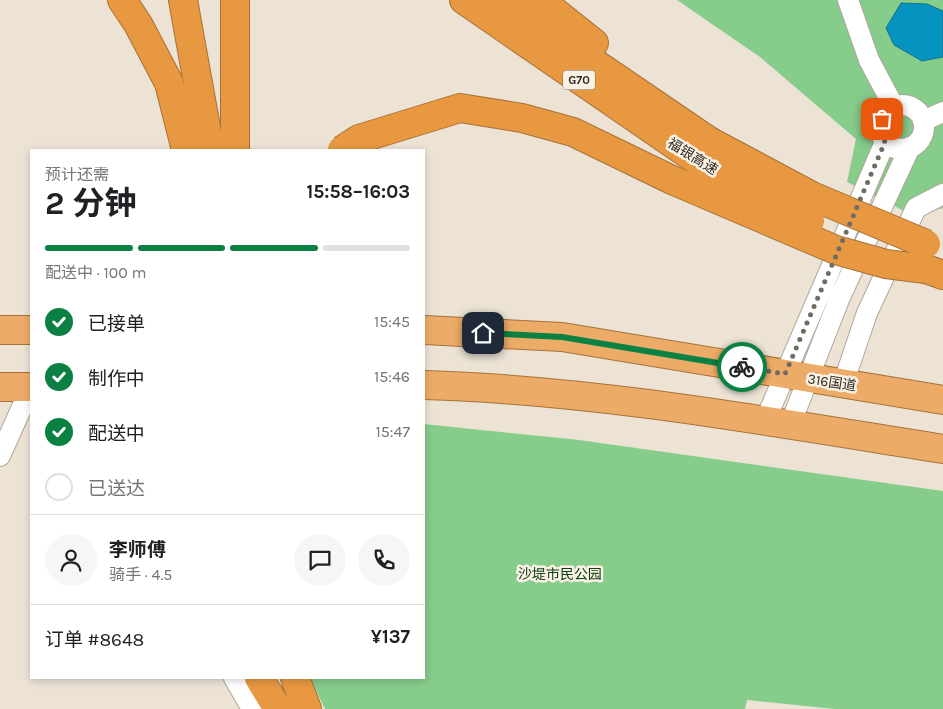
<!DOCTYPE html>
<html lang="zh">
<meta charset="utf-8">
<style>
:root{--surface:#fff;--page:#f6f6f6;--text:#202124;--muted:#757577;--line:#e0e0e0;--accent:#0b8043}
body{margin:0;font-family:Karla,"Noto Sans SC",sans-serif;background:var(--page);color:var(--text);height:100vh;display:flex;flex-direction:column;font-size:19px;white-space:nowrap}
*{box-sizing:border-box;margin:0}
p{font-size:16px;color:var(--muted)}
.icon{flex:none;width:28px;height:28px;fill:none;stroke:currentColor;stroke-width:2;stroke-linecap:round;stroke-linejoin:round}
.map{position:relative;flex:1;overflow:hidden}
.panel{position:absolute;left:30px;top:149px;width:395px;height:530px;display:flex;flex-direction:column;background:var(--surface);border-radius:0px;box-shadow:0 2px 8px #0003}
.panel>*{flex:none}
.pin{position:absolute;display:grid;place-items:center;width:42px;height:42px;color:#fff;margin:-21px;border-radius:10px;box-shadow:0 2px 8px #0006}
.courier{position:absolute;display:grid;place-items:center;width:50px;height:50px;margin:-25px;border:4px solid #0b8043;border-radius:50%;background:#fff;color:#222;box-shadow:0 1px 6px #0007}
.summary em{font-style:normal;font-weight:700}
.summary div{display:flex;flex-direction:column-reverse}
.summary{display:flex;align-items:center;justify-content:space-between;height:85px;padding:0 15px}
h1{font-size:32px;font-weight:700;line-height:38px}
.bar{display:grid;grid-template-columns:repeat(4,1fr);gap:8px 5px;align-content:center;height:60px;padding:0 15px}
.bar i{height:6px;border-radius:4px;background:var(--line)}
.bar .on{background:var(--accent)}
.bar p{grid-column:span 4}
.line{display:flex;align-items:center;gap:12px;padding:0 15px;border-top:1px solid var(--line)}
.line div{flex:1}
.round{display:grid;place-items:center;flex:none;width:52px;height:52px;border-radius:26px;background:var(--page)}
ol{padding:0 15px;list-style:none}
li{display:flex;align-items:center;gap:15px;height:55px}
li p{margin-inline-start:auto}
li .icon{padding:5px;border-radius:50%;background:var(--accent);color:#fff;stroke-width:4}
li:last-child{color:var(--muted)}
li i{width:28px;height:28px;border:2px solid var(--line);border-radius:50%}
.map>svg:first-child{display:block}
.green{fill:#86cc8b}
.water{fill:#0693bf;stroke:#127491}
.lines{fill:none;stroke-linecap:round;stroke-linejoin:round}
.minor-casing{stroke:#aea699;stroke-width:22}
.trunk-casing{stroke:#a67238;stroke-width:30}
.motorway-casing{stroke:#a67238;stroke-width:30}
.minor{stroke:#fff;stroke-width:20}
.trunk{stroke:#ecac67;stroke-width:28}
.motorway{stroke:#e79841;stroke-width:28}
.motorway-bridge-casing{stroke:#a67238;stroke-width:30;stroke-linecap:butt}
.motorway-bridge{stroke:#e79841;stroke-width:28}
.done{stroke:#706b63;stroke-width:5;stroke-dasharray:0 9}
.route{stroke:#0b8043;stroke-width:6}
.labels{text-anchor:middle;stroke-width:5;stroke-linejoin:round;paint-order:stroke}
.shield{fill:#faf0e3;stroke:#6b665f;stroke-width:1}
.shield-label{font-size:12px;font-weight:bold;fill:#2e2b26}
.street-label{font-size:14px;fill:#2e2b26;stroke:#faf0e3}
.park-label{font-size:14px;fill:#0c4116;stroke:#faf0e3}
</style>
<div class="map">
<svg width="943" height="709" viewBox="0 0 943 709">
<rect width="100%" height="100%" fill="#ece3d5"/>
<!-- green -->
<path class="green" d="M677,0H943V208L912,215L847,182L856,139L760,57Z
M424,424L579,440L943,491V709H835L747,700L745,709H325L310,678H424Z"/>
<!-- water -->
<path class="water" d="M901,3L927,4L943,11V57L922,61L894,45L886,28Z"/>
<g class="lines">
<defs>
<path id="minor" d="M848,0L869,60L894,107
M880 127a22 22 0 1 1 44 0a22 22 0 1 1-44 0Z
M923,121L943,112
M843,384L867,313L916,208L943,194
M765,421L885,142
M790,425L840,297L910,147
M0,456L31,387
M234,678L252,709"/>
<path id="trunk" d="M0,330H31
M424,330L562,337L943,400
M424,385C597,390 772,422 943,449
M0,387H31"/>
<path id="motorway" d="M122,0L138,24L169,83L186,150
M183,0L207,133L208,150
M235,0V150
M464,0L695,159
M502,0L709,141
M540,0L594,43
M926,269L943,275
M259,678L278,709
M295,678L307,709"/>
</defs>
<!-- minor casing -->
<use href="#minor" class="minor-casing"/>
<!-- trunk casing -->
<use href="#trunk" class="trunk-casing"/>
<!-- motorway casing -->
<use href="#motorway" class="motorway-casing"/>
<!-- minor -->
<use href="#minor" class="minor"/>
<!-- trunk -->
<use href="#trunk" class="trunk"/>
<!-- motorway -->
<use href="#motorway" class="motorway"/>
<defs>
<path id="motorway-bridge" d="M709,141L812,196L926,244
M342,150L359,139L460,108L522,118L573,132L672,180L836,250L886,264L926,269
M695,159L810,221"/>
</defs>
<!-- motorway-bridge casing -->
<use href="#motorway-bridge" class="motorway-bridge-casing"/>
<!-- motorway-bridge -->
<use href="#motorway-bridge" class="motorway-bridge"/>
</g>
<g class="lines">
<!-- done -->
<path class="done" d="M742,367L785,374L885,142L880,131L882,119"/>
<!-- route -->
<path class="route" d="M483,333L562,337L742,367"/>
</g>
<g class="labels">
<!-- shield labels -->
<rect class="shield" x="563" y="70.5" width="32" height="19" rx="4"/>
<g class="shield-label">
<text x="579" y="84">G70</text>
</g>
<!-- street labels -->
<g class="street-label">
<text transform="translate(693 156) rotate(32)" y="5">福银高速</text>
<text transform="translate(832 382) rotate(9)" y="5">316国道</text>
</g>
<!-- park labels -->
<g class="park-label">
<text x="560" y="579">沙堤市民公园</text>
</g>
</g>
</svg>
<div class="pin" style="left:882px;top:119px;background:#ea580c"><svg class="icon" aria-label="bag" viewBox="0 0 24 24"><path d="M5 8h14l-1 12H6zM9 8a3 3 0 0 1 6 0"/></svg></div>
<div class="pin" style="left:483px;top:333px;background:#1f2937"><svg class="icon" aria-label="home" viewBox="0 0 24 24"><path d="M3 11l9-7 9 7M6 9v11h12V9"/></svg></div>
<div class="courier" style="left:742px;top:367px"><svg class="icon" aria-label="bike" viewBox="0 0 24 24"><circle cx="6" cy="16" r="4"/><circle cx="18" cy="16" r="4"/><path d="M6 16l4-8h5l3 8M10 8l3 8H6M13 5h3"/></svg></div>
<section class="panel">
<div class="summary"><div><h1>2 分钟</h1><p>预计还需</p></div><em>15:58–16:03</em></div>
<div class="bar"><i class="on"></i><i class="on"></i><i class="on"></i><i></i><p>配送中 · 100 m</p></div>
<ol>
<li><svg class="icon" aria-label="check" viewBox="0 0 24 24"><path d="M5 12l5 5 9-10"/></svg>已接单<p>15:45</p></li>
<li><svg class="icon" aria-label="check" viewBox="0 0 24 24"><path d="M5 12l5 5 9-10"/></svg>制作中<p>15:46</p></li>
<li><svg class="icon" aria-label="check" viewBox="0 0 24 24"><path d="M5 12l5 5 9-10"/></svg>配送中<p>15:47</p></li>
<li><i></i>已送达</li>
</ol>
<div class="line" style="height:90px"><a class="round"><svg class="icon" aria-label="person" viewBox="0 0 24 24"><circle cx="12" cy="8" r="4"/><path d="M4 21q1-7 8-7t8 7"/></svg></a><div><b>李师傅</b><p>骑手 · 4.5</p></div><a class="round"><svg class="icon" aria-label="chat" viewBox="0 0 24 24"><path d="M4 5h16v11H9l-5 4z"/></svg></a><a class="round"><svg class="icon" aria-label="phone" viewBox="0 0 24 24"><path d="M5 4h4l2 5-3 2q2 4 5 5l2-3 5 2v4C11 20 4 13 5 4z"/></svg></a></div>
<div class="line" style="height:65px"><div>订单 #8648</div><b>¥137</b></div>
</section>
</div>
